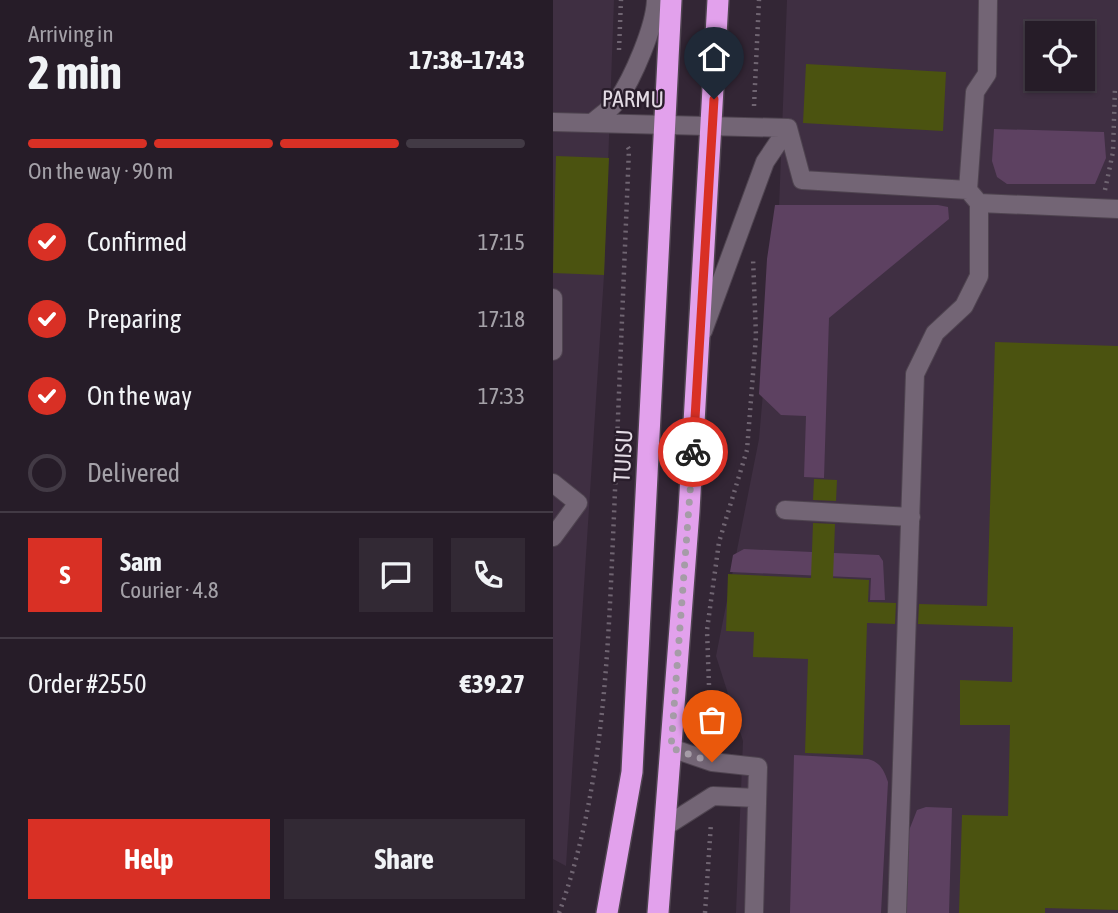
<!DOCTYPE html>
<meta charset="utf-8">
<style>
:root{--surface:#261c28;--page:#322934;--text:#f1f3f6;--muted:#a4a1a8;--line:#423a45;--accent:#d93025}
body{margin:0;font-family:"Asap Condensed",sans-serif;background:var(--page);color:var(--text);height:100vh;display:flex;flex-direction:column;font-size:26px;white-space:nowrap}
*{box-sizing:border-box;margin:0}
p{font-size:23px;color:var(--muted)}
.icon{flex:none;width:38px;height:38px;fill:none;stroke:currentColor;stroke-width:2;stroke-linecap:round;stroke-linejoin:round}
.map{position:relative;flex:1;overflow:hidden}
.details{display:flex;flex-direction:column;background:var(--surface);width:553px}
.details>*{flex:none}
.controls{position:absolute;left:472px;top:21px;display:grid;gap:14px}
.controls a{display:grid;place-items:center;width:70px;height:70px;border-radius:0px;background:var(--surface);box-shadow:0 2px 5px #0004,0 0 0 2px var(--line);font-size:35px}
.pin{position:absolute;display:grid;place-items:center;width:60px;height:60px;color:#fff;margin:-72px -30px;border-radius:50% 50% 50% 0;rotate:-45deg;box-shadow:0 0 7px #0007}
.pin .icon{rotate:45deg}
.courier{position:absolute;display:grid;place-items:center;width:70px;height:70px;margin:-35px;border:5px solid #d93025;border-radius:50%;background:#fff;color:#222;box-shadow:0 2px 9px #0007}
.overview em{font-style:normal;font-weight:700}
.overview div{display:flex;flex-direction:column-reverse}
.overview{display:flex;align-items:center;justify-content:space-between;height:119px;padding:0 28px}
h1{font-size:46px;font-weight:700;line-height:52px}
.bar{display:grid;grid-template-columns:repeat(4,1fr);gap:10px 7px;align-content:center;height:84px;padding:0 28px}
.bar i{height:9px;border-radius:5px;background:var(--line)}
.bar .current{background:var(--accent)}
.bar p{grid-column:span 4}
.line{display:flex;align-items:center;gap:18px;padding:0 28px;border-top:2px solid var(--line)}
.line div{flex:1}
.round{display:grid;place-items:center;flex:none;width:74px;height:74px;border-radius:0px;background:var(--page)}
ol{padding:0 28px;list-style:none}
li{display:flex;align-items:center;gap:21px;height:77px}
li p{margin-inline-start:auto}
li .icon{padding:7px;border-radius:50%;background:var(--accent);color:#fff;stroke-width:4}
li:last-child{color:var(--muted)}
li i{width:38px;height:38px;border:4px solid var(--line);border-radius:50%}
.cta{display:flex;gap:14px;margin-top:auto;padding:14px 28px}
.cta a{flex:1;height:80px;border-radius:0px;background:var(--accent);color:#fff;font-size:28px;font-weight:700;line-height:80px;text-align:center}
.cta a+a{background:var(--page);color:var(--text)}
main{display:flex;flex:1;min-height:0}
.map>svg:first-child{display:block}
.built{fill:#3f2f42;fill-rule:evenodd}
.green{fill:#5d4161}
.building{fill:#4b5310}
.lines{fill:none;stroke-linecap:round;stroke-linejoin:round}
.minor-casing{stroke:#4f4450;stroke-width:20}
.highway-casing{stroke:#4f4450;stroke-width:24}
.path{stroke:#706572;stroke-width:4.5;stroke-dasharray:2 5;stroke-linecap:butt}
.minor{stroke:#736575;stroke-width:18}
.highway{stroke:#e2a1ec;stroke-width:21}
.done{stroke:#a59ca7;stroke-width:7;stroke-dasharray:0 12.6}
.route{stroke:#d93025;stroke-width:9}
.labels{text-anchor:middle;stroke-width:5;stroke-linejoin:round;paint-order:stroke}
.street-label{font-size:23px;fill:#e3dbe4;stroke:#291d2b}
</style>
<main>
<section class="details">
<div class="overview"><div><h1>2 min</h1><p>Arriving in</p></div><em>17:38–17:43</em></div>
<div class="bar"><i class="current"></i><i class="current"></i><i class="current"></i><i></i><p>On the way · 90 m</p></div>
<ol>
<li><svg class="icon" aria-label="check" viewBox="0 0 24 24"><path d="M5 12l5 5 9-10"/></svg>Confirmed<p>17:15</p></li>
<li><svg class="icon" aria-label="check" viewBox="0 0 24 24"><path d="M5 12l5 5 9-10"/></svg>Preparing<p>17:18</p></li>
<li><svg class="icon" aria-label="check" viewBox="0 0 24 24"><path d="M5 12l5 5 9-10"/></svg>On the way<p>17:33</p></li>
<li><i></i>Delivered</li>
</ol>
<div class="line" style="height:126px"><b class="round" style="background:var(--accent);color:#fff">S</b><div><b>Sam</b><p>Courier · 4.8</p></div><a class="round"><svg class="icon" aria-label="chat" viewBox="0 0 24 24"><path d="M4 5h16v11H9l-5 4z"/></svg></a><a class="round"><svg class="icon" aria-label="phone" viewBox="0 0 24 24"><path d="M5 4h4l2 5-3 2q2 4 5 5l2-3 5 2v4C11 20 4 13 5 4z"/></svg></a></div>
<div class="line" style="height:91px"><div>Order #2550</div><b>€39.27</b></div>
<div class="cta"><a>Help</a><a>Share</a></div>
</section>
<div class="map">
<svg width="565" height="913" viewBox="0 0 565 913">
<rect width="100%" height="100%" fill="#332635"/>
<!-- built -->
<path class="built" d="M0,0H61L51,275L13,866L0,859Z
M234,0H565V913H183L190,741L163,656L206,439L226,208ZM485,33H530V79H485Z"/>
<!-- green -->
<path class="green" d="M441,129L551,132L553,158L542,184H454L444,177L439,161Z
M222,205H385L395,207L396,219L276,318L271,478L251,477L253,416L228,415L206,394L214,259Z
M191,549L326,555L330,561L332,600H317L318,578L177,572L180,555Z
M241,755L315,759C327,762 331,770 335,782L328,913H237Z
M373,807L399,808L396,913H353L355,833L364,810Z"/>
<!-- building -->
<path class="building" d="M253,64L393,72L390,131L250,123Z
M3,156L56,158L51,275L0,273Z
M442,342L565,346V910L492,908V913H406L409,815L455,816L457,725H407V680L459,682L460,627L365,624L366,604L434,606Z
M261,479L284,480L283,501L260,500Z
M260,523L282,524L280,578L316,580L315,602L343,603L342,624L314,623L310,755L252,753L255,659L200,657L201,632L173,631L175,574L258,578Z"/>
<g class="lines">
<defs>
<path id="minor" d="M435,0L434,74L422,92L415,190L426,203L565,209
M0,122L235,128L249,180L415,190
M39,123C47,116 58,109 64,101C80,78 102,27 103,0
M0,298V351
M150,331L212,162L235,128
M0,483L25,503L0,537
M232,510L358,517
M118,748L159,762L205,767L201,913
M113,826L160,796L204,798
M344,913L362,374L382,333L411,306L426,276V203"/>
<path id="highway" d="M54,913L79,772L118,0
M105,913L136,511L165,0"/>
</defs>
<!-- minor casing -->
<use href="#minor" class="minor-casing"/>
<!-- highway casing -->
<use href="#highway" class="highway-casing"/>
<!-- path -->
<path class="path" d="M66,50L68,0
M201,106L206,0
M552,190L560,152L562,87
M158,741L154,630L166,542L194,450L203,336L200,258
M6,913C52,786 55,649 61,515C66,393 71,271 76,149L73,144
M152,913L158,823"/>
<!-- minor -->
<use href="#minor" class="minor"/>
<!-- highway -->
<use href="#highway" class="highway"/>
</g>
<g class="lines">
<!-- done -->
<path class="done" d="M140,452L118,748L159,762"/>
<!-- route -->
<path class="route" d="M140,452L161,99"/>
</g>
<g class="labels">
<!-- street labels -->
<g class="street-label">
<text transform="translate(80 99) rotate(1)" y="8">PARMU</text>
<text transform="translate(70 456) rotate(-87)" y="8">TUISU</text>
</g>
</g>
</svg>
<div class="controls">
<a><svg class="icon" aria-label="locate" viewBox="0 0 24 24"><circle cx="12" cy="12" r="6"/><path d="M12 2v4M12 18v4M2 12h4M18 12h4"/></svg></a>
</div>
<div class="pin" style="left:159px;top:762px;background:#ea580c"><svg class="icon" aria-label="bag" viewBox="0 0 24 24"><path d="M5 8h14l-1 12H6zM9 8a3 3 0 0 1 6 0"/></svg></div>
<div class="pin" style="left:161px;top:99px;background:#1f2937"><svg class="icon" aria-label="home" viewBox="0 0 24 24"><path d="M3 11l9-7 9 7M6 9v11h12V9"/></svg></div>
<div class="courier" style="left:140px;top:452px"><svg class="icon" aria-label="bike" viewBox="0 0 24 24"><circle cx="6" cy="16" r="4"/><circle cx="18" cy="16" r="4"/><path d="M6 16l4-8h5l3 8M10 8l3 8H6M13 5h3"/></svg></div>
</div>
</main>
